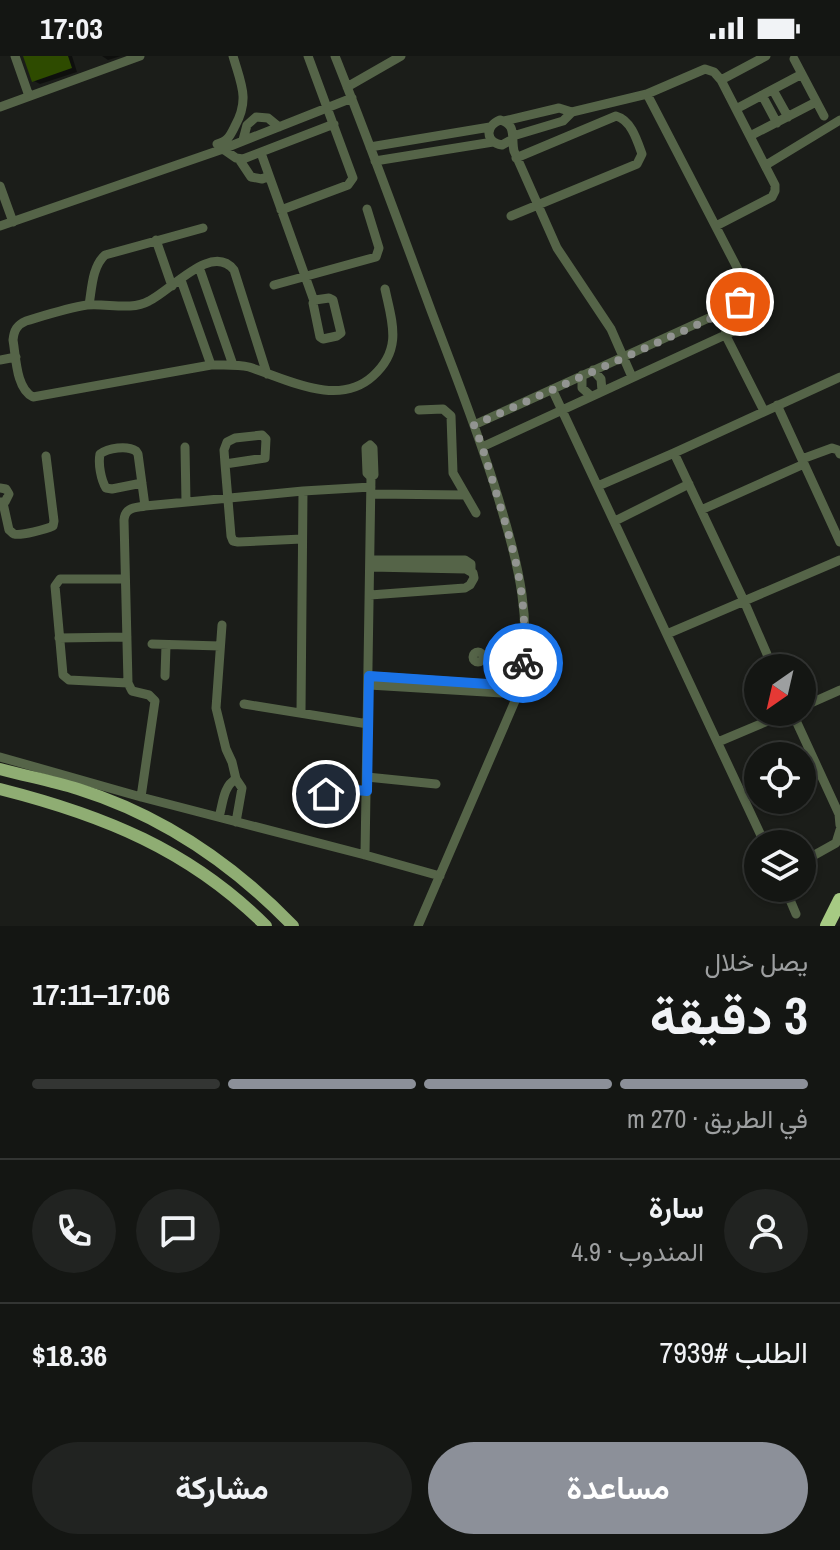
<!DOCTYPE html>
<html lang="ar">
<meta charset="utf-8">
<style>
:root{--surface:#141613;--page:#212321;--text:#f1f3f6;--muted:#9d9fa0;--line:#333533;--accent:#8c9099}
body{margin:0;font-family:"Archivo Narrow",Vazirmatn,sans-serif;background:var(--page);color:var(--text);direction:rtl;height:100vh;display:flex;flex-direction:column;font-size:30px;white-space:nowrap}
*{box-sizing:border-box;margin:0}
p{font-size:26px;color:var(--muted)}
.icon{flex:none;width:44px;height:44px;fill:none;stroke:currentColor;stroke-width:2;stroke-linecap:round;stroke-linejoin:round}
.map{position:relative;height:870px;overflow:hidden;direction:ltr}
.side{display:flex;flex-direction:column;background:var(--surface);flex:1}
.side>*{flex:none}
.needle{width:52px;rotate:214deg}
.buttons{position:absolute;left:744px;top:598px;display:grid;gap:16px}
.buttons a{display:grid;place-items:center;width:72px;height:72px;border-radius:50%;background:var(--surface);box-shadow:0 2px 6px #0004,0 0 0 2px var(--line);font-size:40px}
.pin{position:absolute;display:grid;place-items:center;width:68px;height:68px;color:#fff;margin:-34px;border:4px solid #fff;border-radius:50%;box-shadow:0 2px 8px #0007}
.courier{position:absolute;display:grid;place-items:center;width:80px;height:80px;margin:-40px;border:6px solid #1a73e8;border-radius:50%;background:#fff;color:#222;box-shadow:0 2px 10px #0007}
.summary em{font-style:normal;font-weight:700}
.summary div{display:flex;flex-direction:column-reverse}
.summary{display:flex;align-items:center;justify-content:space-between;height:136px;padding:0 32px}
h1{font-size:52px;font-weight:700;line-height:60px}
.bar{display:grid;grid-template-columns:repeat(4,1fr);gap:12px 8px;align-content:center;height:96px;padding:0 32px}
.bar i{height:10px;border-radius:6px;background:var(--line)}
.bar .selected{background:var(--accent)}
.bar p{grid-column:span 4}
.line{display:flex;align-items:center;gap:20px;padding:0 32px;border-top:2px solid var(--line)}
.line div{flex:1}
.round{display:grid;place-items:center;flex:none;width:84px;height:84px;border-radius:42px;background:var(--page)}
.primary-button{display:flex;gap:16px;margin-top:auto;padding:16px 32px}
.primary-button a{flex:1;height:92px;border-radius:48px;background:var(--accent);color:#fff;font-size:32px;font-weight:700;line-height:92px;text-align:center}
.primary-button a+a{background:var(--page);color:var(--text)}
.status{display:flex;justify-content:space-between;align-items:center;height:56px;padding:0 40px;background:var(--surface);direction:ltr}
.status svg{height:22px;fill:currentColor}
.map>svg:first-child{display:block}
.shadow{fill:#0007}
.building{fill:#2e4b00}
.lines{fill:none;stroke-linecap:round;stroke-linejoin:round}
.minor{stroke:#556448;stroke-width:9}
.major{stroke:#8fad73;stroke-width:12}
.highway{stroke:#a6ca83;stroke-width:14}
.done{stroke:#929491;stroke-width:8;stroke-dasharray:0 14.4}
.route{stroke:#1a73e8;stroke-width:10}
</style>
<div class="status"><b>17:03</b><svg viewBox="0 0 49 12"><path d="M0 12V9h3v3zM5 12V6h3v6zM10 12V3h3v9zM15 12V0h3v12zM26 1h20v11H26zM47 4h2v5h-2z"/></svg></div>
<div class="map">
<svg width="840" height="870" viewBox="0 0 840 870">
<rect width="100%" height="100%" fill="#1b1d19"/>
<!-- shadow -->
<path class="shadow" d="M25,0H72L77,16L40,28L34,25Z
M102,0H121L108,4Z"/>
<!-- building -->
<path class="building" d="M23,0H68L72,12L32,26Z"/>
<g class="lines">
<!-- minor -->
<path class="minor" d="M15,0L29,40
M335,0C369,85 400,171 432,257C455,318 479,378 498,441C518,508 535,567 518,638L418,870
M794,3L824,60
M721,24L766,0
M347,31L401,0
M773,34L788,61
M762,39L777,67
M0,51L140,0
M736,53L802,18
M504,65L559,52L572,56
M513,80L563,65L572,56L647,38L705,13L714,16L721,24L775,129V135L772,141L716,170
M750,80L816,46
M243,84L247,69L256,61L268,62L279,71
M511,84L502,89C485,86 485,70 500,64C517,68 511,82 514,95L557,192L611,273L632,321
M217,88C228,85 230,80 235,70C250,43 241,28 233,0
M370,91L490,71
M223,93L236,102L243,103L334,68
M261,97L314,245
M239,103L251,121L262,123L269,120
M375,105L493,86
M766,109L840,64
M0,130L13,166
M281,154L348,129L353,122L308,0
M511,160L637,108L642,98C637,84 631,64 616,60L516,102
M0,170L223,93L352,42
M156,184L172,230
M199,211L233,309
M181,224L211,309
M274,229L376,201L379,192L367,153
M329,242L333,244L341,277L337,280L323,283L320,281L313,247L315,244Z
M89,249C92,232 92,211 105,199L203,172
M725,278L764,355
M0,304L16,301
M593,314L601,323L602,335
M267,318L234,214C212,186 172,234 149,245C131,255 107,247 87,249C67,252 46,259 26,265C17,269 14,274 13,284C16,301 16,333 33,341L211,309C224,309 237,308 249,311C287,323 338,352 373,320C403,293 392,266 385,233
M582,319V332L591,340
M552,333L765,788
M777,349L840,486
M419,354L443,353L451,360L453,417L476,457
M474,369L735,250L742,239L744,225
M262,379L266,383L265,402L225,408L224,394L227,386L235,382Z
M370,389L373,392L374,419L371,421L367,417L366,392Z
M185,391L186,446
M482,391L749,268L758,254L754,239L744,225L647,38
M674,397L744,545L773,612
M802,403L832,392L838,394L840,398
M225,408L231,480L233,485L238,486L302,483
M142,427L112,433L106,432C101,424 98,408 100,398C108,392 127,389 136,395L138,398L145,450
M598,430L674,397L840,321
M0,432L6,433L9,438L5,446H0
M372,438L465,439
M3,447L9,474C11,475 12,477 14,478C21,480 47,473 53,470L54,465L46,400
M701,454L804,408
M615,465L689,428
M371,504H465L471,508V515
M125,523H60L55,530L63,619L69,624L128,627
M370,539L465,532L470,529L474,522L473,517L466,513L370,511
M222,569L216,652L226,693L232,706L236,723L242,732L236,766
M667,578L840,504
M59,582L127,581
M152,588L220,590
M473 601a5 5 0 1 1 10 0a5 5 0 1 1-10 0Z
M165,620L166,589
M369,620L519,630
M369,629L518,638
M244,648L368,668
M802,651L840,634
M792,656L839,758L840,769
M301,657L303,435
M718,686L789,656
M0,701L141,741L365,799L440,820
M367,721L436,728
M141,741L155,645L149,639L132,635L128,627L124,464C125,451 135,452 145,450L303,435L371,431
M325,757L326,738L330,733L367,735
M219,761C223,748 223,730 236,723
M365,799L371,421
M802,806L836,787L840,774
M785,832L796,858"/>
<!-- major -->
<path class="major" d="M0,713C26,720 52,725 78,733C161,759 233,808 293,870
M0,733C103,759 190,794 266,870"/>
<!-- highway -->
<path class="highway" d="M827,870L840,844"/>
</g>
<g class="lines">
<!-- done -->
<path class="done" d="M523,607C528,545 517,505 499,446C491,420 484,394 474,369L710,263L735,250L740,246"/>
<!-- route -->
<path class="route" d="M326,738L328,734L332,732L367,735L369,620L519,630L523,607"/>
</g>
</svg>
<div class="buttons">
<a><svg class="needle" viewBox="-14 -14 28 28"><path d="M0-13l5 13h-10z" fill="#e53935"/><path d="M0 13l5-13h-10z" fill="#9d9fa0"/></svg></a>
<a><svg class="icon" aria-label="locate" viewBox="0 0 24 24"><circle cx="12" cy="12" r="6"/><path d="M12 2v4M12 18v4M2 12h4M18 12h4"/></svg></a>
<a><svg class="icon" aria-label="layers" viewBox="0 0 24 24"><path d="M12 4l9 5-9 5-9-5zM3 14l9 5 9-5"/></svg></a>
</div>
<div class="pin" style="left:740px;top:246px;background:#ea580c"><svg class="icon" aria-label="bag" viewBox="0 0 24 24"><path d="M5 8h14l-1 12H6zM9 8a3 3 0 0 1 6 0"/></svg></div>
<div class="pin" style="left:326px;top:738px;background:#1f2937"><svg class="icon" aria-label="home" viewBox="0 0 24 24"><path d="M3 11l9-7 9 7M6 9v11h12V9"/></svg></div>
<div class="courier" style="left:523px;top:607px"><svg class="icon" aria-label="bike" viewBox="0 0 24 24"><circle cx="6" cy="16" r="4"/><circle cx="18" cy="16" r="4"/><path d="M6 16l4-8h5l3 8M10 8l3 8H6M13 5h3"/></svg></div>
</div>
<section class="side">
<div class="summary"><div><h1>3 دقيقة</h1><p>يصل خلال</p></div><em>17:06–17:11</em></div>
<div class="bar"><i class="selected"></i><i class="selected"></i><i class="selected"></i><i></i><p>في الطريق · 270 m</p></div>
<div class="line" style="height:144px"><a class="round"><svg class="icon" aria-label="person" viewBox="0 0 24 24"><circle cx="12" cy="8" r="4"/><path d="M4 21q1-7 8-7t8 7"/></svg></a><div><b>سارة</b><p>المندوب · 4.9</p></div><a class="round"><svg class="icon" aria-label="chat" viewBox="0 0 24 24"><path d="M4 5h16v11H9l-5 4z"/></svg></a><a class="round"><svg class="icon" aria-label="phone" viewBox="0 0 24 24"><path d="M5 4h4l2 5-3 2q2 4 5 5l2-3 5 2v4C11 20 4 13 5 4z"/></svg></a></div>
<div class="line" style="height:104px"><div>الطلب #7939</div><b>$18.36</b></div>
<div class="primary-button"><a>مساعدة</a><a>مشاركة</a></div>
</section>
